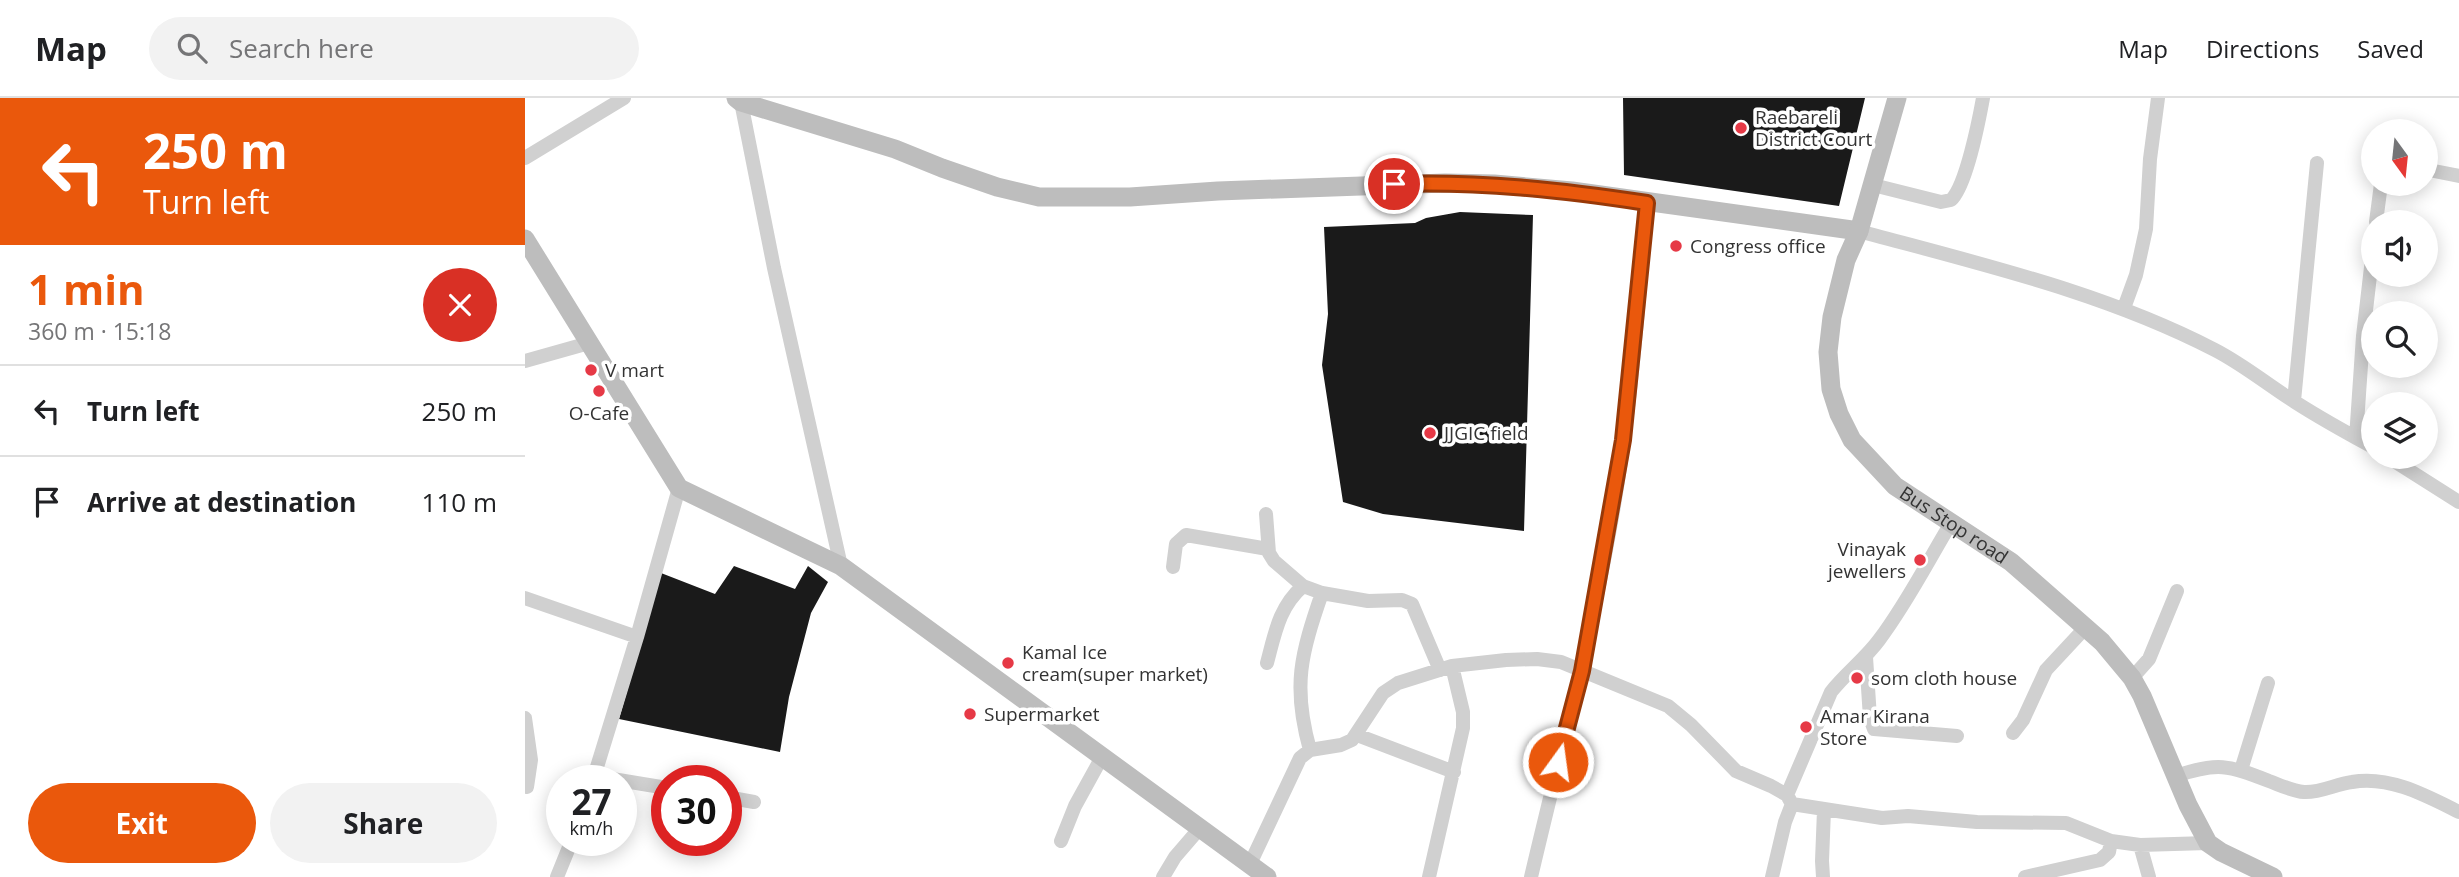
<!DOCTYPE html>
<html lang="en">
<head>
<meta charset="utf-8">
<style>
	:root { --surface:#fff; --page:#f2f2f2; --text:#202124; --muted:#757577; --line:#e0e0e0; --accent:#ea580c }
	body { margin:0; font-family:"Open Sans",sans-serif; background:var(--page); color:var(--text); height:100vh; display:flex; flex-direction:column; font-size:26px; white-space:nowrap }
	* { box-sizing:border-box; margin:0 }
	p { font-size:23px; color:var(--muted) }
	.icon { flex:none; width:38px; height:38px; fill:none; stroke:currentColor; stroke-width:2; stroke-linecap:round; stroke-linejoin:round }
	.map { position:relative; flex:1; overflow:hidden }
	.details { display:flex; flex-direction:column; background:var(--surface); width:525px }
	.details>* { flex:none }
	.top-card { background:#ea580c; color:#fff; overflow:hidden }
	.needle { width:46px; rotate:165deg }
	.tools { position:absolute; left:1836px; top:21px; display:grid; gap:14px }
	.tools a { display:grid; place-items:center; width:77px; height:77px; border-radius:50%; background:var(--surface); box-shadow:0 4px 18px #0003; font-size:35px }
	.speed { position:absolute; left:21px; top:667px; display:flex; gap:14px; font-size:35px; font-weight:700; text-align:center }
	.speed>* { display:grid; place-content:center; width:91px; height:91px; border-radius:50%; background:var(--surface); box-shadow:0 4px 18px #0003; line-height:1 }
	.speed small { font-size:18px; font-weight:400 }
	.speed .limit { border:10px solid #d22; background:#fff; color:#111 }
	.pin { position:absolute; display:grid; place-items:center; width:60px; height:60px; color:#fff; margin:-30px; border:4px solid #fff; border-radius:50%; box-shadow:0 2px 7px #0007 }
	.me { position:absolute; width:77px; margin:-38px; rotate:14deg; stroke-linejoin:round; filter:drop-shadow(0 0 5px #0008) }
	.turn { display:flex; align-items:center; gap:24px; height:147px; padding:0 28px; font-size:32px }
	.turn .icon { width:91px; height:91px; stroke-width:2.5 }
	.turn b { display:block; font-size:49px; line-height:60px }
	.round { display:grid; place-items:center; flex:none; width:74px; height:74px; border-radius:37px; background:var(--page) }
	.summary { display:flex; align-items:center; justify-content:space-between; height:119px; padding:0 28px }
	h1 { font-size:42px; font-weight:700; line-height:52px; color:var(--accent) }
	.primary-button { display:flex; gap:14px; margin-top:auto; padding:14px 28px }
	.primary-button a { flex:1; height:80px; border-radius:42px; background:var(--accent); color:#fff; font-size:28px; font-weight:700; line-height:80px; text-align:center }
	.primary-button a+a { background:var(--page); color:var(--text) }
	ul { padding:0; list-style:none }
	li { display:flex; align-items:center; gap:21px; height:91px; padding:0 28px; border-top:2px solid var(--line) }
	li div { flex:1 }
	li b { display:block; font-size:26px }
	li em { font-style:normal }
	header { display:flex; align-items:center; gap:42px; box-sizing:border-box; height:98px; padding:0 35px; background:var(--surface); border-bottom:2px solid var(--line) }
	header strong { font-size:33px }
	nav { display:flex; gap:38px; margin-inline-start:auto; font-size:24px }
	.search { width:490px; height:63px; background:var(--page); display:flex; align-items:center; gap:18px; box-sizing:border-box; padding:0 24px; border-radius:38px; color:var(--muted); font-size:26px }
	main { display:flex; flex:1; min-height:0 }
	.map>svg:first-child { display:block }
	.building { fill:#1a1a1a }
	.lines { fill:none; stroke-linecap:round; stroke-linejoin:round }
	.street { stroke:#d0d0d0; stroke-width:14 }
	.secondary { stroke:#bdbdbd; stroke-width:19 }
	.route-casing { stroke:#983908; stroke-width:18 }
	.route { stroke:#ea580c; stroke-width:12 }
	.poi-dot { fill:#e63946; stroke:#fff; stroke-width:2.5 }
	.labels { text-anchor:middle; stroke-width:7; stroke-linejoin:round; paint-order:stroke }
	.poi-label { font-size:19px; fill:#333; stroke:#fff; text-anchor:start }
	.street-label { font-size:19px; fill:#333; stroke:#fff }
</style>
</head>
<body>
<header>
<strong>Map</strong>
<div class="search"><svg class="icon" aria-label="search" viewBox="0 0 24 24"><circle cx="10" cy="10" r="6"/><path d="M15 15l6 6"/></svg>Search here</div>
<nav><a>Map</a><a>Directions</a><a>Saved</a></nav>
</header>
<main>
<section class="details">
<div class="top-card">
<div class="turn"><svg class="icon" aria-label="left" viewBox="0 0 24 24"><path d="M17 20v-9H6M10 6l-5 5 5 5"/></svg><div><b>250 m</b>Turn left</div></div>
</div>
<div class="summary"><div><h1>1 min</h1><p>360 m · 15:18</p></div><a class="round" style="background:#d93025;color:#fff"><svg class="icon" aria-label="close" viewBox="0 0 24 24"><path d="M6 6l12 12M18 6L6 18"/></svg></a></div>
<ul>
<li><svg class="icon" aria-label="left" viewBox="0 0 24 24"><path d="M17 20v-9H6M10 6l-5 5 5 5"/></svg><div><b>Turn left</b></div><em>250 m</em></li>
<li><svg class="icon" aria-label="arrive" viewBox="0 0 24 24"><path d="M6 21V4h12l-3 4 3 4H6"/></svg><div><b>Arrive at destination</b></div><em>110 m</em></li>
</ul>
<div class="primary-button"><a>Exit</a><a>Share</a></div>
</section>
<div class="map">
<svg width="1934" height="779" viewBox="0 0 1934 779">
	<rect width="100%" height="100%" fill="#fff"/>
	<path class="building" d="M1098,0h242l-26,108 -215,-31z
		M935,114l73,3 -9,316 -141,-17 -40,-12 -21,-137 6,-51 -4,-87 91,-4 11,-5z
		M209,468l61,23 13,-23 20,16 -17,31 -22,84 -9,55 -161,-33 42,-146 54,21z"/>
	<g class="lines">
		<path class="street" d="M218,0l-2,4 33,166 67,298
			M0,60l99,-60
			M1904,72l30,6
			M1348,87l68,17 10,-2c15,-14 28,-80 32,-102
			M1851,124l5,-38
			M1334,133c121,33 244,61 356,119 29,15 53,35 80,52 25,16 52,31 78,45
			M1599,210l12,-33 10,-46 4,-70 8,-61
			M0,263l64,-18
			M1769,303l23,-238
			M1831,340l7,-102 10,-86
			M1863,359l71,45
			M741,416l3,39 5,8 29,25 19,7 46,8 34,-1 10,4 28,66
			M648,469l3,-23 10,-9 82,14
			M0,500l112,39
			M1341,559l4,61 4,11 83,7
			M742,565c8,-30 12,-56 36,-77
			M1607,580l17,-19 28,-68
			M0,620l6,42 -4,27
			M1488,635l10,-13 23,-50 40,-43
			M832,637l97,37
			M785,652c-18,-64 -9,-96 12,-157
			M1716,672l27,-87
			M69,678l73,12
			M1651,678c41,-14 52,-11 93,5 11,4 23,10 35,11 16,1 32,-8 48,-10 37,-7 75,14 107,30
			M68,682l44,-143 42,-149
			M1262,697l44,-103c15,-19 34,-33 48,-52 28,-37 49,-79 72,-117
			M201,699l28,5
			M536,743l14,-35 27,-49
			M1615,747l9,32
			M725,766l50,-106 10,-8 31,-5 11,-5 31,-47 15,-10 54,-17 54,-6 31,-1 24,3 107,44 23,19 45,46 35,15 16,9 5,9
			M32,779l15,-37
			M638,779l12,-20 25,-29
			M904,779l34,-149v-16l-11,-46
			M1006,779c36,-153 78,-306 96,-462 9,-70 14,-141 20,-212
			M1247,779l13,-55 7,-18 90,14 26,-2 69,6 89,1 45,18 29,4 68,-2
			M1298,779l-1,-16 2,-51
			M1500,779l75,-17 9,-8 2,-11"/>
		<g class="secondary">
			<path d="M211,0l5,4 154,47 47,19 55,19 42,10h91l88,-6 227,-8 49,1 78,7 287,40"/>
			<path id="s1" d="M1372,0l-38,133 -13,29 -14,57 -4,35 3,37 8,25 13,26 43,46 116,76 91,80 30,36 10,18 46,109 20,38 13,9 52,25"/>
			<path d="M0,141l154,249 162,78 426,311"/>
		</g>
	</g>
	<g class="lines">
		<g class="route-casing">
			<path id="route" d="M869,86c86,-3 168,6 253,19l-24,237 -41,231 -24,91"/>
		</g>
		<use href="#route" class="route"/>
	</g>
	<g class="poi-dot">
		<circle cx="1216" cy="30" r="7"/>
		<circle cx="1151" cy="148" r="7"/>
		<circle cx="66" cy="272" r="7"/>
		<circle cx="74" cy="293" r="7"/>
		<circle cx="905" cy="335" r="7"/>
		<circle cx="1395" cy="462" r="7"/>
		<circle cx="483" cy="565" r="7"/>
		<circle cx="1332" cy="580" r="7"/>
		<circle cx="445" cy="616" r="7"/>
		<circle cx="1281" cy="629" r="7"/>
	</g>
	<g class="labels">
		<g class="poi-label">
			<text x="1230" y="26">Raebareli<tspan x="1230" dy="22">District Court</tspan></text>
			<text x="1165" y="155">Congress office</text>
			<text x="80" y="279">V mart</text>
			<text x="74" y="322" text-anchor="middle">O-Cafe</text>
			<text x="919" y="342">JJGIC field</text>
			<text x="1381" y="458" text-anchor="end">Vinayak<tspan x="1381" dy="22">jewellers</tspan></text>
			<text x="497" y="561">Kamal Ice<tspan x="497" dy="22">cream(super market)</tspan></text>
			<text x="1346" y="587">som cloth house</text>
			<text x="459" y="623">Supermarket</text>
			<text x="1295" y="625">Amar Kirana<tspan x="1295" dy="22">Store</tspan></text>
		</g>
		<g class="street-label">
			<text dy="7" stroke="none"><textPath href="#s1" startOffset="490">Bus Stop road</textPath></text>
		</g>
	</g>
</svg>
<div class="tools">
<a><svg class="needle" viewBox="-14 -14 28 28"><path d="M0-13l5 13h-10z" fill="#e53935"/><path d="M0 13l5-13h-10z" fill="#757577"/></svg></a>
<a><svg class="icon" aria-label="sound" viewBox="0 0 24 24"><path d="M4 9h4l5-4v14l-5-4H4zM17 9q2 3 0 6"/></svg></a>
<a><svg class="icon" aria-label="search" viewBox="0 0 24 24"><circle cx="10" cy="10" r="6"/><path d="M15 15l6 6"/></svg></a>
<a><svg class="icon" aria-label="layers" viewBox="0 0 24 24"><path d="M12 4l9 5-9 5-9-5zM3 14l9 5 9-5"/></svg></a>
</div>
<div class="speed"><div>27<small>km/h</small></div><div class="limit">30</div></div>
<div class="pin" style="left:869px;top:86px;background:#d93025"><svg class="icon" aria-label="arrive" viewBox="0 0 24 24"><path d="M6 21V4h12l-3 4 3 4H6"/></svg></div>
<svg class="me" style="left:1033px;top:664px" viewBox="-20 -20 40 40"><circle r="17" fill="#ea580c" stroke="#fff" stroke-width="3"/><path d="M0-11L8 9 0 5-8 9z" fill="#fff"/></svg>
</div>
</main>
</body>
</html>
